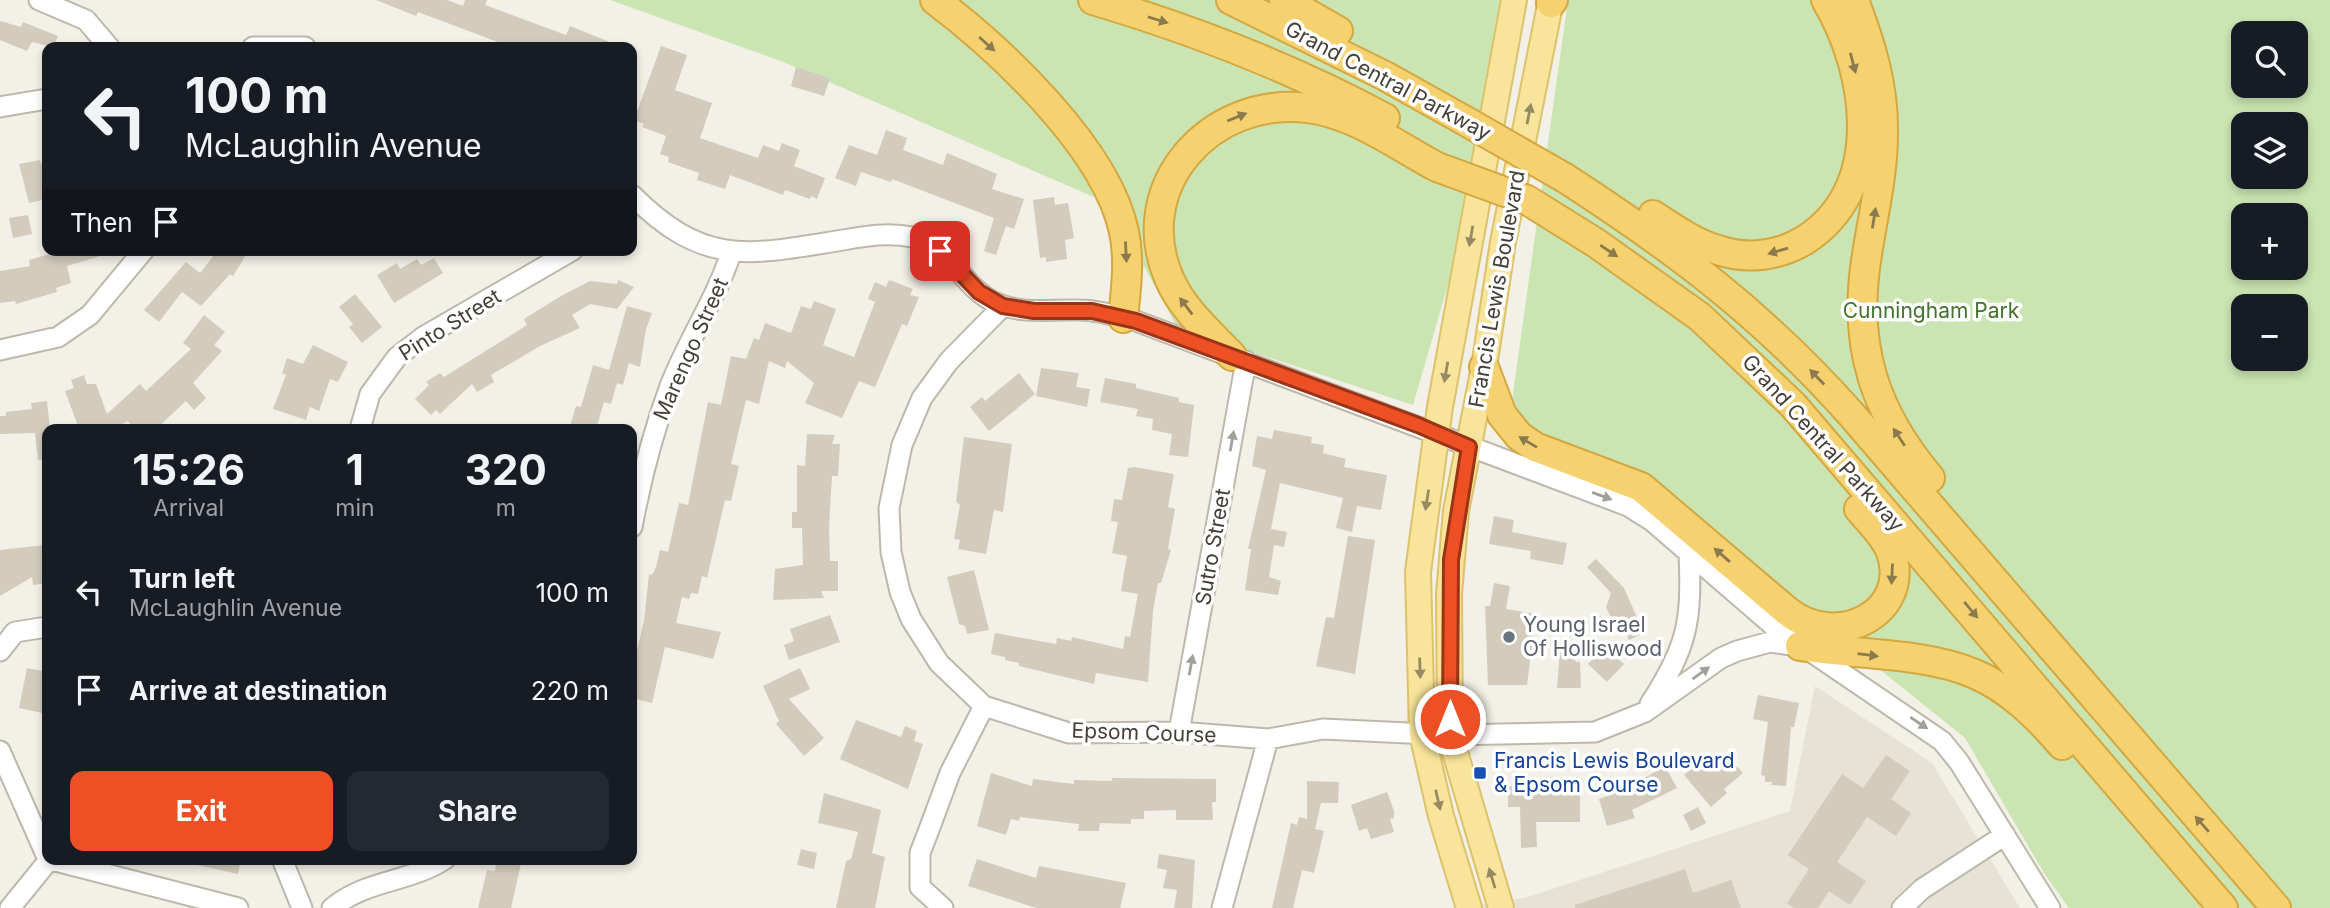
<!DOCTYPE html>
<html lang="en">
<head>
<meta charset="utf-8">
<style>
	:root { --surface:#171b24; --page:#242831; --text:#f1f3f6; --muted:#9ea1a6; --accent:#ed5024 }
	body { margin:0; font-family:Inter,sans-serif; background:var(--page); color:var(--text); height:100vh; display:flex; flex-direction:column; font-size:26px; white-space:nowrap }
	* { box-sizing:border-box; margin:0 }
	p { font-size:23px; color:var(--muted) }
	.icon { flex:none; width:38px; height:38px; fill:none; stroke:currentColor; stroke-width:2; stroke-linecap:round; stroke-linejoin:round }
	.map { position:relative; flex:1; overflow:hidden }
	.details { position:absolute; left:42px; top:424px; width:595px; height:441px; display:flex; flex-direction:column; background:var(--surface); border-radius:14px; box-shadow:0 4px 10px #0003 }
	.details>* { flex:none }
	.banner { position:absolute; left:42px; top:42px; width:595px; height:214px; border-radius:14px; box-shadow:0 4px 10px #0003; background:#171b24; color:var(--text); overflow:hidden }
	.tools { position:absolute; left:2231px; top:21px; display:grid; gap:14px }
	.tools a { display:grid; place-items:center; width:77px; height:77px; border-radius:14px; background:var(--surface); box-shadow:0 4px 10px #0003; font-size:35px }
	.pin { position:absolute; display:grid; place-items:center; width:60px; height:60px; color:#fff; margin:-30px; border-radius:14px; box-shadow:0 4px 10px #0006 }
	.me { position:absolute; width:77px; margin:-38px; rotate:0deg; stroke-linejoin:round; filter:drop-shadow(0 0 5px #0008) }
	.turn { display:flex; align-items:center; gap:24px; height:147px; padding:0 28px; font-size:32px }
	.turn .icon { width:91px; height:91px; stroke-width:2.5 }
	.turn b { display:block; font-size:49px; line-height:60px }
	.then { display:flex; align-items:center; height:66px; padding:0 28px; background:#0003; gap:14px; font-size:26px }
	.eta { display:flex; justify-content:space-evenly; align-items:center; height:119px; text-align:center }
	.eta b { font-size:42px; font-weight:700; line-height:49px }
	.primary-button { display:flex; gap:14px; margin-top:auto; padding:14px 28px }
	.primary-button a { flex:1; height:80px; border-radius:14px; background:var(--accent); color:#fff; font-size:28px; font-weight:700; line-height:80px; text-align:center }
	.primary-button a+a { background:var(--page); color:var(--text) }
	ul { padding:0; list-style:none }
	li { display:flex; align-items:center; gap:21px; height:98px; padding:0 28px }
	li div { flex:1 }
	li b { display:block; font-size:26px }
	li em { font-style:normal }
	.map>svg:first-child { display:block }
	.residential { fill:#e6e2d5 }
	.green { fill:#cae4b2; fill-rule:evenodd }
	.building { fill:#d3ccbd }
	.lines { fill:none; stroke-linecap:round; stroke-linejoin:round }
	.minor-casing { stroke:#bdb8aa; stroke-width:23 }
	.major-casing { stroke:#dcc26b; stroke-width:28 }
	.highway-casing { stroke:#d4a740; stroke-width:32 }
	.minor { stroke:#fff; stroke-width:19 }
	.major { stroke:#f8e49a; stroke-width:24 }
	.highway { stroke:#f5d26f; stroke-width:28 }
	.highway-bridge-casing { stroke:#d4a740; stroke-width:32; stroke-linecap:butt }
	.highway-bridge { stroke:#f5d26f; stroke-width:28 }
	.oneway { fill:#8b7a4d }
	.oneway2 { fill:#968a63 }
	.oneway3 { fill:#a2a09a }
	.route-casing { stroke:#9a3417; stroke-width:18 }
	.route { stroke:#ed5024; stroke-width:12 }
	.worship-dot { fill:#6b7280; stroke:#fff; stroke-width:2.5 }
	.transit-dot { fill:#1a4fb4; stroke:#fff; stroke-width:2.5 }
	.labels { text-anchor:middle; stroke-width:7; stroke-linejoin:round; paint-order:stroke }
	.street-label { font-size:21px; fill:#454036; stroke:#fff }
	.park-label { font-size:21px; fill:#43732d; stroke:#fff }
	.worship-label { font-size:21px; fill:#5b616d; stroke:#fff; text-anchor:start }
	.transit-label { font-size:21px; fill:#164399; stroke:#fff; text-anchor:start }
</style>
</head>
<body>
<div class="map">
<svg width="2330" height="908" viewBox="0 0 2330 908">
	<rect width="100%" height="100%" fill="#f2f0e7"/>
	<path class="residential" d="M1815,686l117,77 88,145h-569l74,-10 265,-87z"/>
	<path class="green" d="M610,0h896l-34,202 -59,203 -236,-78 -67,-123 -329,-143z
		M1568,0h762v908h-261l-25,-35 -79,-135 -317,-255 -139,-61zM2244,33h52v53h-52zM2244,124h52v53h-52zM2244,215h52v53h-52zM2244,306h52v53h-52z"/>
	<path class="building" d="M376,0h71l16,6 2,-6h22l-2,5 81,30 4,-9 52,21h-111l-93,-35 -2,4z
		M0,21l21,6 2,-5 35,14 -5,11 -21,-5 -5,9 -27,-11z
		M661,46l26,9 -12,35 37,13 -12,35 58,20 5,-13 16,6 3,-8 18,7 -6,16 31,12 -8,21 -6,-3 -1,3 -25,-9 -2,5 -53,-20 -5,14 -28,-9 2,-7 -31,-11 1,-5 -9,-3 6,-18 -24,-9 2,-3 -10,-4z
		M796,67l34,11 -6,18 -33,-10z
		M886,130l21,8 -4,12 40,15 4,-12 50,21 -5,15 32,10 -10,30 -8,-3 -10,29 -12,-4 10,-33 -102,-39 -1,3 -30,-10 -5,14 -21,-8 14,-33 28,10z
		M40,160l1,4 6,-1v36l-18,4 -10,-39z
		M1054,197l1,8 13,-2 6,35 -9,2 2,19 -21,3v-5l-6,1 -7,-58z
		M28,215l4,19 -19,4 -4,-20z
		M63,250h43l1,4 -40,12 4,17 -15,5 1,4 -41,12 -1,-3 -15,2v-32l30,-5 -1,-6z
		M218,250h31l-16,26 -3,-2 -29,32 -19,-14 -23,30 -15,-12 42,-48 14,11z
		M434,258l9,15 -49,30 -17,-28 20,-12 3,6 17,-10 4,6z
		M618,280l16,7 -17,22 -27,-5 -18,11 8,13 -40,18 -49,29 3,7 -17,10 -5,-8 -32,30 -4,-4 -5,5 -16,-16 14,-14 -3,-3 14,-9 4,4 83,-52 -3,-6 37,-23 29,-15 27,3z
		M889,280l24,9 -3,6 9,2 -12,29 -5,-2 -27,63 -16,-6 -17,37 -37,-15 9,-20 -27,-22 -2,7 -16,-7 -10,43 -13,-4 -15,64 8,2 -8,35 -6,-1 -18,78 -5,-2 -4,18 -7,-1 -2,6 -7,-2 -6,26 45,9 -8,27 -48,-12 -13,56 -20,-5v-49l5,1 7,-29 5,-47 3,1 4,-8 4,-17 8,2 11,-49 9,2 20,-103 13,3 10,-49 15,3 8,-21 5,2 6,-17 26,10 10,-27 10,3 3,-8 22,8 -13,36 31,12 21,-55 -7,-3 7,-17 11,5z
		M355,294l27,33 -20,16 -13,-16 4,-3 -14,-17z
		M627,306l25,7 -6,16 -6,38 -11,-4 -6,22 -6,-2 -6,21 -7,-2 -8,27h-27l7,-23 5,1 12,-42 16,5z
		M204,315l21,17 -11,13 8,6 -29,32 13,15 -12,12 -8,-9 -30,28h-21l-7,-8 -15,8h-34l-14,-38 9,-3 -3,-8 13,-5 3,9h9l11,30 33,-30 6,7 45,-42 -8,-6z
		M313,345l35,17 -10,20 -8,-3 -11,32 -9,-4 -4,13 -33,-11 13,-34 -4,-2 5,-15 16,6z
		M1041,368l38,5 -3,14 14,2 -3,18 -51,-11z
		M1019,373l16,21 -46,37 -19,-24 12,-10 3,4z
		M1105,378l31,6v4l43,10v4l15,3 -6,52 -19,-2 3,-21 -20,-4 1,-11 -17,-3 2,-7 -38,-7z
		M47,401l3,28h-3v30l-9,1 -3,-27 -35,1v-18h6v-4l26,-3 -1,-6z
		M1274,430l38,7 -1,6 13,2 -1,8 23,6 -2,8 43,8 -6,35 -24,-4 -5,26 -16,-4 7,-30 -63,-15 -9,46 16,3 -3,15 -10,-2 -5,32 12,4 -3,14 -33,-5 6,-41h-3l18,-79 -14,-4 5,-30 15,3z
		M807,434l28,1 -3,9h8l-2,32h-6l-3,52 1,33h8v30h-17l3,7 -51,2 2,-31 28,-4 -1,-37h-10v-16h5v-47l8,1z
		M964,437l48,7 -9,68 -9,-2 -8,44 -28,-5 2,-9 -6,-1 6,-34 -4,-3z
		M1135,467l39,7 -6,33 7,2 -7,40 3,1 -10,33h-3l-5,28 -5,71 -52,-9 -2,11 -75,-18v-3l-14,-3v-3l-14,-3 4,-21 61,11 1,-6 14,3 1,-4 51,12 2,-13 5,1 8,-43 -17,-3 6,-35 -15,-3 6,-31 -7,-1 3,-22 8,1 6,-32z
		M1494,516l20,4 -2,12 55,11 -4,22 -33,-6 1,-8 -42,-7z
		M1348,536l27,4 -20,134 -39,-8 10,-49 8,1z
		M44,545l3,38 -14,2 -1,-8 -32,19v-46z
		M1596,559l28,29 20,45 -15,7 -9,-21 -7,3 -7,-15 5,-14 -24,-26z
		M974,570l15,60 -22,4 -2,-8 -6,-2 -12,-47z
		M1494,583l16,3 -4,23 30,5 -9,71h-39l-3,-79h5z
		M830,615l10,27 -51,18 -5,-15 10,-4 -4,-12z
		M1604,647l20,17 -17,18 -19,-18z
		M1560,649h9l7,13h4l1,26h-24z
		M27,668l20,4v42l-28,-6z
		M800,668l10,21 -21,10 35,39 -20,18 -28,-32 3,-3 -16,-35z
		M1758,695l41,8 -5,24h-3l-5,59 -15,-1 1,-3h-7v-6l-4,-1 7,-53 -15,-3z
		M856,720l45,17 4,-11 12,5 -3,10 9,3 -15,45 -68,-30z
		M1886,755l24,16 -19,28 20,14 -15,23 -29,-19 -30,45 29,19 -16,24 -21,-14 -11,17h-24l-7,-5 22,-34 -21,-14 54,-81 21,14z
		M1717,756l6,7 6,-6 14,16 -19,16 3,4 -16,14 -27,-32 16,-13 5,5z
		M1665,766l12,22 -45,22 3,8 -28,8 -8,-27 14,-5 -2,-7 13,-4 2,6z
		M991,773l41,13 1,-7 41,5v-4l38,1v-3l104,1v23h-4l1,18h-37v-10l-32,1v8h-13v5l-31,-1 -1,8h-21l1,-7 -59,-7 -1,4 -8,-2 -5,16 -29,-9z
		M1307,781l32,1 -1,21h-17l-6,26 9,2 -10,42 -12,-3 -9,38h-21l19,-85 6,2 2,-8 8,2z
		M1508,786h56v7l16,-1v30h-44l1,25 -16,1 -1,-41h-12z
		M1387,792l7,19v7l-4,1 4,13 -23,7 -4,-11 -8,3 -8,-26z
		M824,793l57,17 -9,43 13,4 -10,51h-39l10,-47 5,-2 7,-27 -40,-9z
		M1698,807l8,16 -15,8 -8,-16z
		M801,849l16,4 -3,16 -17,-4z
		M1159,854l36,6 -3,48h-18l3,-18 -14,-2 4,-18 -10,-2z
		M197,859h44l-3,15 -41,-9z
		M497,859h25l-11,49h-33l9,-38 8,1z
		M977,859l59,19 3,-12 87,17 -6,25h-84l-49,-16 -19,-6z
		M1685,869l8,24 38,-13 10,28h-166v-3z"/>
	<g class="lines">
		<g class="minor-casing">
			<path id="minor" d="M39,0l47,20 23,27
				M253,47h52
				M0,107l47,-8
				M632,195c73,73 117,60 211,45 22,-4 46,-8 69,-3 38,8 49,49 82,65 27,13 56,7 85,8 19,0 38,6 57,11l492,185 24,15 124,107 166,113 17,21 91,146
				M1003,306l-54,55 -27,37 -20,47 -13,63 2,44 9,40 11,27 28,44 45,43 85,27 110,-1 89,7 55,-10 127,6 145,-3 50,-20 76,-54 16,-7 33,-9 28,4
				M0,350l58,-13 32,-22 54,-65
				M360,429l10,-35 27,-37 26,-20 150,-87
				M632,527c9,-48 21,-95 38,-141 18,-46 46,-87 61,-133
				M0,651l15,-19 32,-5
				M1650,704c38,-58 42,-83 39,-151
				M1179,732l67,-371
				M0,751l47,106
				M48,859l190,49
				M282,859l20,49
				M10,908l39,-48
				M332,908c35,-29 77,-25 113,-49
				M943,908l-23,-21v-34l10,-26 20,-54 34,-67
				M1222,908l46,-169
				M1902,908l20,-19 83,-54"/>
		</g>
		<g class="major-casing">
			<path id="major" d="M1469,908l-28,-92 -19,-82 -4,-162 22,-165 74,-407
				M1501,908l-51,-173 -1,-141 7,-83 28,-144 19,-125 48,-242"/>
		</g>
		<g class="highway-casing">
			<path id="highway" d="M935,0c66,50 172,149 189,232 6,28 2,58 -1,86
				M1093,0c101,30 199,68 292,118
				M1231,0l154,76 84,47
				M1284,0l54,31
				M1854,0c17,45 30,86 29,134 0,43 -11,85 -17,127 -13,87 9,151 64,217
				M1551,3l2,-3
				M1565,178c111,72 197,136 286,236l425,494
				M1527,200l69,43 104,74 93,88 430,503
				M1653,215c20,13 41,28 65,35 29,10 61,6 87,-10 81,-52 64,-168 21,-240
				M1232,356c-23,-24 -50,-47 -63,-78 -40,-93 43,-182 138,-170 46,5 89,37 130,59
				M1484,367l18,48 17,21 16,11 106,40 146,124c50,40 125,2 104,-59 -6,-16 -21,-30 -32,-43
				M1800,646c54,9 125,6 175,28 35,15 63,43 87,71"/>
		</g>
		<use href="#minor" class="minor"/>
		<use href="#major" class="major"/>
		<use href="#highway" class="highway"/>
		<g class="highway-bridge-casing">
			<path id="highway-bridge" d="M1469,123l96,55
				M1437,167l90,33"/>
		</g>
		<use href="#highway-bridge" class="highway-bridge"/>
	</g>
	<defs><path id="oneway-solid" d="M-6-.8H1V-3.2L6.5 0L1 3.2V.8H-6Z" transform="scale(1.75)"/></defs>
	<g class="oneway">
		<use href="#oneway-solid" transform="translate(1158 20) rotate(17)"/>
		<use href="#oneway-solid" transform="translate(987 44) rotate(42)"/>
		<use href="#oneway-solid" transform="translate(1853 63) rotate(75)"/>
		<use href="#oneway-solid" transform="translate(1237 117) rotate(-22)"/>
		<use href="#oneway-solid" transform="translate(1874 218) rotate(-81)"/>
		<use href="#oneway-solid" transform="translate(1609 251) rotate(34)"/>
		<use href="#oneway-solid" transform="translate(1778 251) rotate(164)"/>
		<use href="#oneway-solid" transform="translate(1126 252) rotate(87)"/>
		<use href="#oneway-solid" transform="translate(1186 306) rotate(-127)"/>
		<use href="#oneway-solid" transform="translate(1817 377) rotate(-134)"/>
		<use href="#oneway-solid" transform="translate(1899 437) rotate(-123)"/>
		<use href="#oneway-solid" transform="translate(1528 442) rotate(-149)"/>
		<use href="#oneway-solid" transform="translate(1722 555) rotate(-139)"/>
		<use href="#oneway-solid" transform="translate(1892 574) rotate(93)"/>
		<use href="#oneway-solid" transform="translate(1971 610) rotate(50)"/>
		<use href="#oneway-solid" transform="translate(1868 655) rotate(7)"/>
		<use href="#oneway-solid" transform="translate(2202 824) rotate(-131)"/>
	</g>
	<g class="oneway2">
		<use href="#oneway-solid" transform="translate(1529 114) rotate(-79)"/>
		<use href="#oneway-solid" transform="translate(1471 236) rotate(100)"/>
		<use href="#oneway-solid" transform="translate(1446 372) rotate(100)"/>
		<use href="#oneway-solid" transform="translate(1427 500) rotate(99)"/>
		<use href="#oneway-solid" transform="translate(1420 668) rotate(88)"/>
		<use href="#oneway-solid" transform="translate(1438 800) rotate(77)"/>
		<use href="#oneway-solid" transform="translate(1492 878) rotate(-107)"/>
	</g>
	<g class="oneway3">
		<use href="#oneway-solid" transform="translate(1232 441) rotate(-80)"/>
		<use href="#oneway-solid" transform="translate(1602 496) rotate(20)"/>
		<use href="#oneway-solid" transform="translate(1191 665) rotate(-80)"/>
		<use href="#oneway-solid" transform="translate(1701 673) rotate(-36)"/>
		<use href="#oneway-solid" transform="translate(1919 723) rotate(34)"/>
	</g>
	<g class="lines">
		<g class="route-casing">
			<path id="route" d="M940,251l39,41 24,14 31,5h58l44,10 282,104 51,22 -18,113 -1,159"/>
		</g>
		<use href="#route" class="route"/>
	</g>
	<circle class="worship-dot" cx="1509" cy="637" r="7"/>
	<rect class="transit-dot" x="1473" y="766" width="14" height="14" rx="3.5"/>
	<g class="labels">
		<g class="street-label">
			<text transform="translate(1388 81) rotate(28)" y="7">Grand Central Parkway</text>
			<text transform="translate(1497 289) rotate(-80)" y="7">Francis Lewis Boulevard</text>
			<text transform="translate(450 325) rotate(-32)" y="7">Pinto Street</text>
			<text transform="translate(691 349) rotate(-66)" y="7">Marengo Street</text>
			<text transform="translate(1823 443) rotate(48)" y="7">Grand Central Parkway</text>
			<text transform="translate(1213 547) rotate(-80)" y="7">Sutro Street</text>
			<text transform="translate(1144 733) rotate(2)" y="7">Epsom Course</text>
		</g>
		<g class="park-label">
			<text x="1931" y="318">Cunningham Park</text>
		</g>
		<g class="worship-label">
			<text x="1523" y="632">Young Israel<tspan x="1523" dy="24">Of Holliswood</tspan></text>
		</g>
		<g class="transit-label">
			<text x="1494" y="768">Francis Lewis Boulevard<tspan x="1494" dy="24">&amp; Epsom Course</tspan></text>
		</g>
	</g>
</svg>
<div class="tools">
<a><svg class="icon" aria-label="search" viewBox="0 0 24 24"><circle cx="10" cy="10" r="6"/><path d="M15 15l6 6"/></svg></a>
<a><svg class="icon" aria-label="layers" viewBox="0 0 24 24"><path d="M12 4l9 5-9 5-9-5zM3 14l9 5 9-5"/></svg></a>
<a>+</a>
<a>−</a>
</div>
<div class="pin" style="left:940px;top:251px;background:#d93025"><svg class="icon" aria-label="arrive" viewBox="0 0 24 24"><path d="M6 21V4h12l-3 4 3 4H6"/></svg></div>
<svg class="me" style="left:1450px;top:719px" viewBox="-20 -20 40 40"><circle r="17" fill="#ed5024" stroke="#fff" stroke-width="3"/><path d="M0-11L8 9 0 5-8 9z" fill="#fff"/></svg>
<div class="banner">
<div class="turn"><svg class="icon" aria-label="left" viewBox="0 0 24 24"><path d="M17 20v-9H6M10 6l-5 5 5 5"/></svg><div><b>100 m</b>McLaughlin Avenue</div></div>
<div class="then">Then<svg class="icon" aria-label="arrive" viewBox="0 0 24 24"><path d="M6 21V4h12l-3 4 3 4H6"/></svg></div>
</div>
<section class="details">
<div class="eta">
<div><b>15:26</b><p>Arrival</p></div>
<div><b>1</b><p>min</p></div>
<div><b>320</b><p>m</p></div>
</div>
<ul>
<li><svg class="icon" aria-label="left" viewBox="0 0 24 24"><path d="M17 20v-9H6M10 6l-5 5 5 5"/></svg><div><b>Turn left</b><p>McLaughlin Avenue</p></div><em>100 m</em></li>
<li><svg class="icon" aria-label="arrive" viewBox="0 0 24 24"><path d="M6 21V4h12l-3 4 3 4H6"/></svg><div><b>Arrive at destination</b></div><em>220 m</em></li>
</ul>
<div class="primary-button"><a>Exit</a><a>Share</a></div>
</section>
</div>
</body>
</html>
